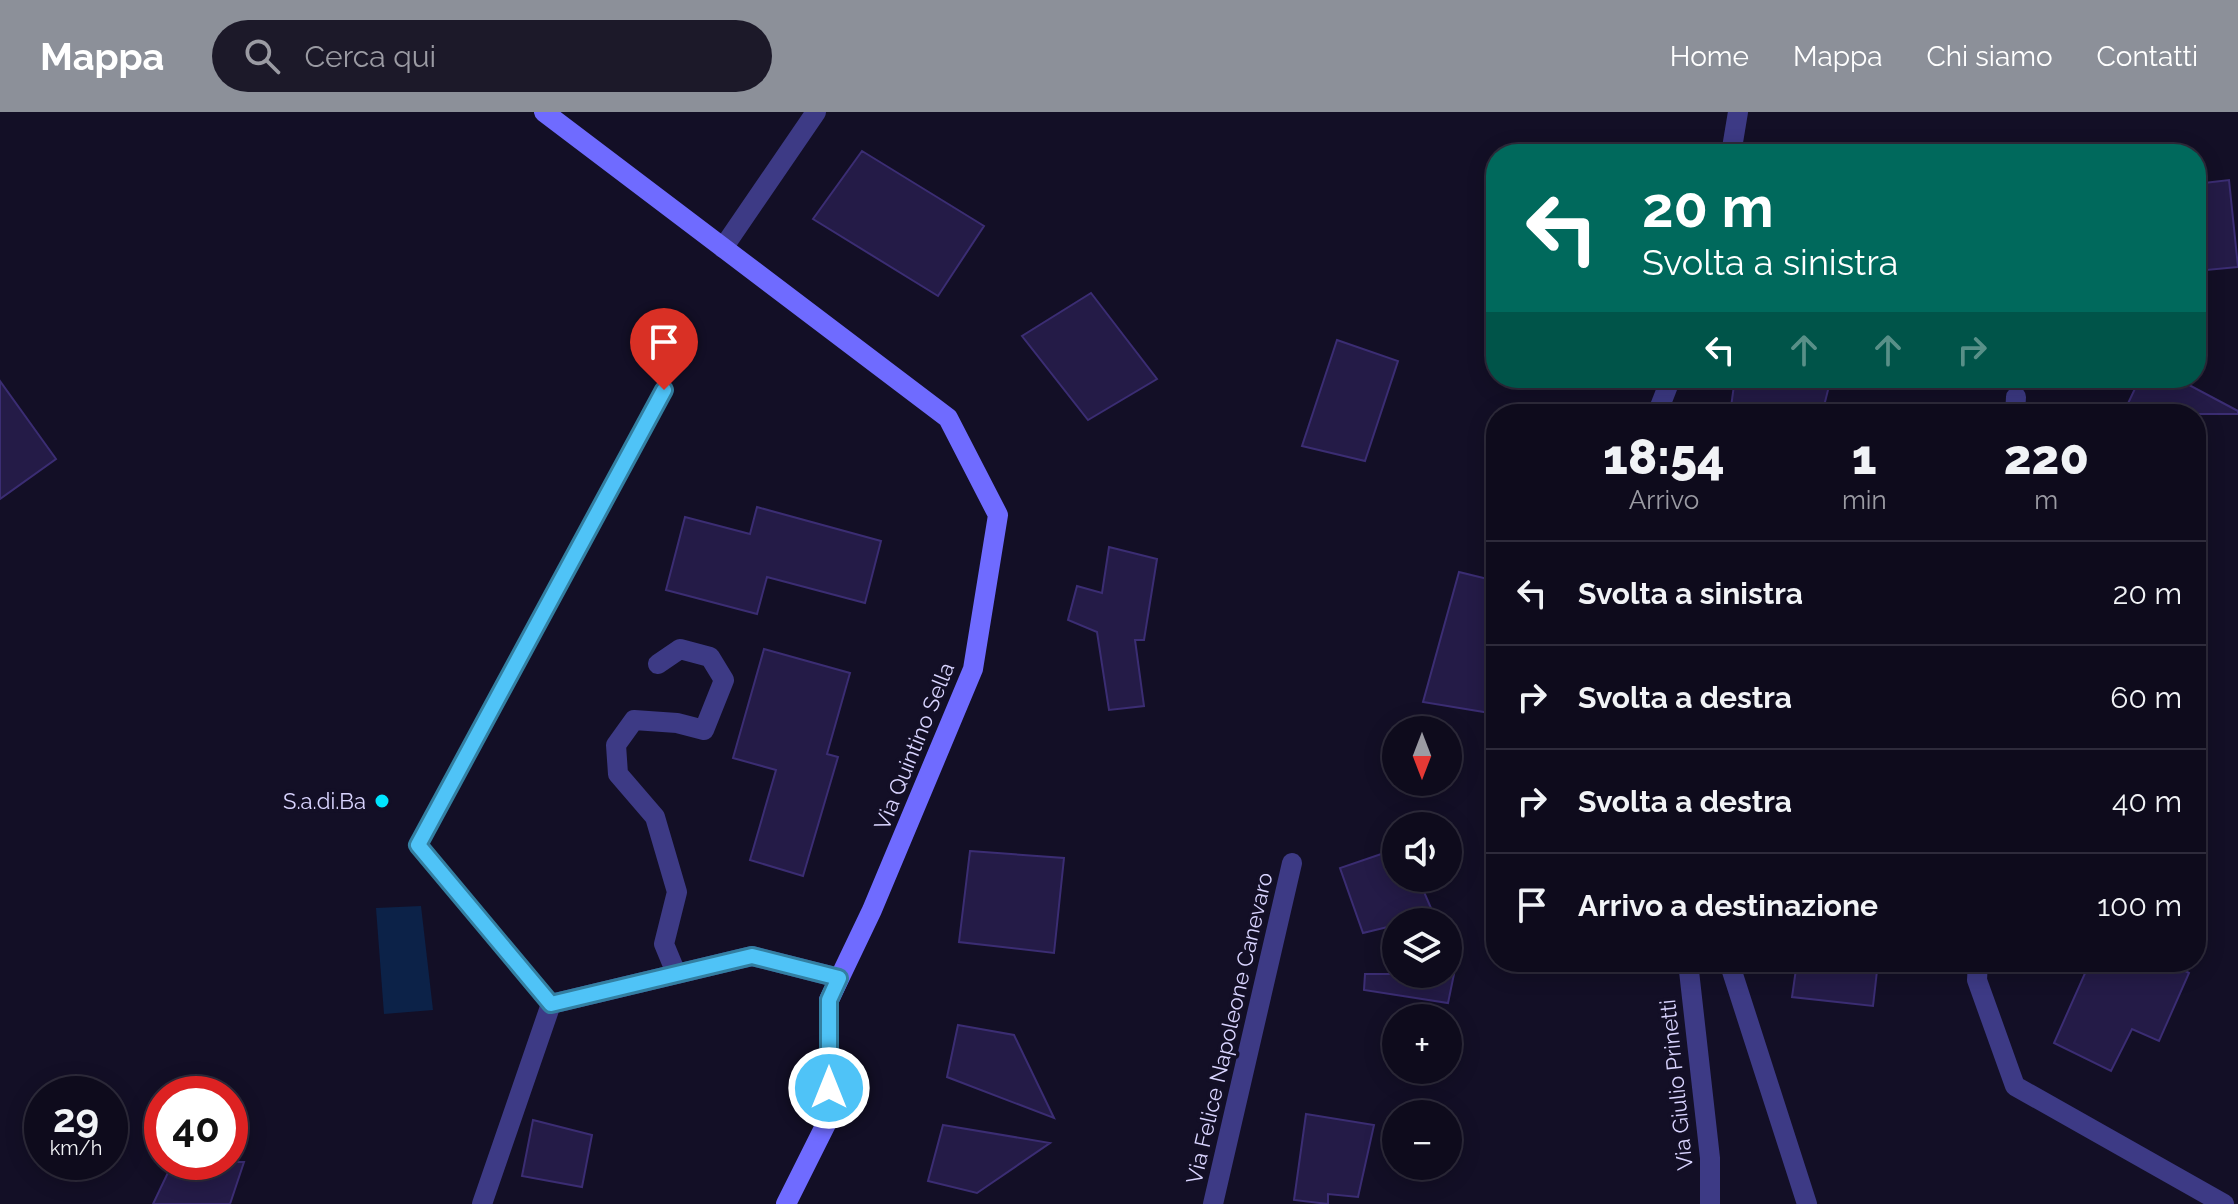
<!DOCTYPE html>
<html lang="it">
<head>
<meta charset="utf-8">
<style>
	:root { --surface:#0e0b1c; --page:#1c1929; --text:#f1f3f6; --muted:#9b9ba3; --line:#2e2b3b; --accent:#8c9099 }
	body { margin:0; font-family:Raleway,sans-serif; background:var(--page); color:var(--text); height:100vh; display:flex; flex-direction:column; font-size:30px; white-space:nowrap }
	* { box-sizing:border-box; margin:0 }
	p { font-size:26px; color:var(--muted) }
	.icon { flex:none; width:44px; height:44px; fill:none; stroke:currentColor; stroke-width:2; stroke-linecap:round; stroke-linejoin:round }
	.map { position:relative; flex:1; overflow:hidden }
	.sheet { position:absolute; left:1486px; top:292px; width:720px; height:568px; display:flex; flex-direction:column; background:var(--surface); border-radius:32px; box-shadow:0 4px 20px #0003,0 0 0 2px var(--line) }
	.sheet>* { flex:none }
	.guide { position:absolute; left:1486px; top:32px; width:720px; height:244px; border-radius:32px; box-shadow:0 4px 20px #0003,0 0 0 2px var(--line); background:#00695c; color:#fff; overflow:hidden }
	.needle { width:52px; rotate:180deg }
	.tools { position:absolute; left:1382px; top:604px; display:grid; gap:16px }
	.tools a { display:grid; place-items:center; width:80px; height:80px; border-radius:50%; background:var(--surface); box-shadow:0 4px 20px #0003,0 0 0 2px var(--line); font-size:40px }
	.speed { position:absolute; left:24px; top:964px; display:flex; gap:16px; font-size:40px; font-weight:700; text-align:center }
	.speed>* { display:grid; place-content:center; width:104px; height:104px; border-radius:50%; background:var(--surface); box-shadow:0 4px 20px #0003,0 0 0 2px var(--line); line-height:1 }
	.speed small { font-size:20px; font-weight:400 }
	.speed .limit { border:12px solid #d22; background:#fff; color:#111 }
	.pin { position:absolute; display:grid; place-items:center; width:68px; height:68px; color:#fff; margin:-82px -34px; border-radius:50% 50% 50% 0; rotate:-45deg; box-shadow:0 0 8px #0007 }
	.pin .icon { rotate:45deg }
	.me { position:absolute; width:88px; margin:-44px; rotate:0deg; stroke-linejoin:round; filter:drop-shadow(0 0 6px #0008) }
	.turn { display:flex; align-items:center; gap:28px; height:168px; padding:0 24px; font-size:36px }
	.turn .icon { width:104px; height:104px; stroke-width:2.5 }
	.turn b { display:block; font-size:56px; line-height:68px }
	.lanes { display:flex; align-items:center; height:76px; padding:0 24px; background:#0003; justify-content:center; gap:40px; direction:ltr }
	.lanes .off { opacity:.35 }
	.eta { display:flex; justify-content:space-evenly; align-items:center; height:136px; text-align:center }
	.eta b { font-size:48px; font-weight:800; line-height:56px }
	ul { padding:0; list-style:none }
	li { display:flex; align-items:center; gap:24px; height:104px; padding:0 24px; border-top:2px solid var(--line) }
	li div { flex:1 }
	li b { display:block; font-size:30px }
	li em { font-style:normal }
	header { display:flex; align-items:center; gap:48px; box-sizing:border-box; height:112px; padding:0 40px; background:var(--accent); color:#fff }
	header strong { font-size:38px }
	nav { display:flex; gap:44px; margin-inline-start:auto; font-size:28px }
	.search { width:560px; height:72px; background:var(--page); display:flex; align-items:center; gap:20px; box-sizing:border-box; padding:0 28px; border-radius:44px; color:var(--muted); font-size:30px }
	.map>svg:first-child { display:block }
	.water { fill:#0c2248 }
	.building { fill:#241b47; stroke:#3b2d73; stroke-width:2 }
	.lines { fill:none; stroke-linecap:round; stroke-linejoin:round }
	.lane { stroke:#3d3a85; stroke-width:18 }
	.street { stroke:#3d3a85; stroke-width:20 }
	.secondary { stroke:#6f6bff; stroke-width:20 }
	.route-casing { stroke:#337fa1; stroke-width:20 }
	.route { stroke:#4fc3f7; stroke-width:14 }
	.poi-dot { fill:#00e5ff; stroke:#130f26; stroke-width:3 }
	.labels { text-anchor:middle; stroke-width:7; stroke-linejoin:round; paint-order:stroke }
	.street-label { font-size:22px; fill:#d9d4ff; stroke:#130f26 }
	.poi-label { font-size:22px; fill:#d9d4ff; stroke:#130f26; text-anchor:end }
</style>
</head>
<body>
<header>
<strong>Mappa</strong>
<div class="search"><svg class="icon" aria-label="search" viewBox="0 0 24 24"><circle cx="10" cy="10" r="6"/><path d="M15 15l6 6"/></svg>Cerca qui</div>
<nav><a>Home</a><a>Mappa</a><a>Chi siamo</a><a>Contatti</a></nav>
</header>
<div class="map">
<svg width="2238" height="1092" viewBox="0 0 2238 1092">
	<rect width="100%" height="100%" fill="#130f26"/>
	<path class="water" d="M421,794l12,104 -49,4 -8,-106z"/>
	<path class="building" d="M862,39l122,75 -46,70 -125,-77z
		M2229,68l9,87 -42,4v-87z
		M1091,181l66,86 -69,41 -66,-84z
		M1337,228l61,21 -33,100 -63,-15z
		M1735,266h96l-9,36h-92z
		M2140,266h36l62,33v3h-115z
		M0,269l56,78 -56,40z
		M757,395l124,34 -16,62 -98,-26 -10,37 -91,-24 19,-73 65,17z
		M1109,435l48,12 -13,81h-9l9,66 -35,4 -12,-78 -29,-12 9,-34 25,7z
		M1459,460l37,9v133l-73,-12z
		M764,537l86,24 -23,81 11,3 -35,119 -53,-16 26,-90 -43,-12z
		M1396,737v29h22l19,44h-41v3l-33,8 -23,-65z
		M970,739l94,7 -10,95 -95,-11z
		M1797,850h81l-5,44 -81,-9z
		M2090,850h79l20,11 -30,68 -27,-12 -21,42 -57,-28z
		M1365,862h89l-6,29 -84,-13z
		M958,913l56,10 40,83 -107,-41z
		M1306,1002l68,11 -16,72 -30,-3v10l-34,-4z
		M533,1008l59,15 -10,52 -60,-11z
		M943,1013l107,18 -73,50 -49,-12z
		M173,1050h71l-14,42h-77z"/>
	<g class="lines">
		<path class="lane" d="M551,892l-133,-159 246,-455"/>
		<path class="street" d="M1731,42l7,-42
			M723,136l93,-136
			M1657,302l14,-36
			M2015,302l1,-17
			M658,552l22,-15 30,8 14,23 -20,50 -27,-7 -43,-3 -18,25 2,29 37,43 22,75 -13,52 12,29
			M1688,850l22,196v46
			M1729,850l78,242
			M1978,850l-1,18 38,106 209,118
			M482,1092l69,-200 201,-48 87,22
			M1213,1092l79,-341"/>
		<path class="secondary" d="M544,0l404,306 50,97 -25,154 -101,241 -43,90v118l-43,86"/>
	</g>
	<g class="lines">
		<g class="route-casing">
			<path id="route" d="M664,278l-246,455 133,159 201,-48 87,22 -10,22v88"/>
		</g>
		<use href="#route" class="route"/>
	</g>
	<circle class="poi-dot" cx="382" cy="689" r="8"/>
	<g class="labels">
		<g class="street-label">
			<text transform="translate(914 634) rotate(-68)" y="8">Via Quintino Sella</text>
			<text transform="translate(1229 916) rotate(-77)" y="8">Via Felice Napoleone Canevaro</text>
			<text transform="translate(1676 973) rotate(-96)" y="8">Via Giulio Prinetti</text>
		</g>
		<g class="poi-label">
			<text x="366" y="697">S.a.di.Ba</text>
		</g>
	</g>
</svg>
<div class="tools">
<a><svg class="needle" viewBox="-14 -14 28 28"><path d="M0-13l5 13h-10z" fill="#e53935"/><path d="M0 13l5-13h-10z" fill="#9b9ba3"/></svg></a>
<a><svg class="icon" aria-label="sound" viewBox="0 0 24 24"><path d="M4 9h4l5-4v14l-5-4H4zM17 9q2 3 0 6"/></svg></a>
<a><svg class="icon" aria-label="layers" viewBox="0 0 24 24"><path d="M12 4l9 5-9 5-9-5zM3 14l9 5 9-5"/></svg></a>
<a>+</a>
<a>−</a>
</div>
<div class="speed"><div>29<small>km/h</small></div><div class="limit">40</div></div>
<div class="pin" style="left:664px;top:278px;background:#d93025"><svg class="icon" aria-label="arrive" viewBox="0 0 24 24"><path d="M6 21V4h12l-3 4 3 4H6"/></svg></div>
<svg class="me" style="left:829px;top:976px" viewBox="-20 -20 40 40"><circle r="17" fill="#4fc3f7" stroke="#fff" stroke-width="3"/><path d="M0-11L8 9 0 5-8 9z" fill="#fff"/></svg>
<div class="guide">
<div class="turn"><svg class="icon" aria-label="left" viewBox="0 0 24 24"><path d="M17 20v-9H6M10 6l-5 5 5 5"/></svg><div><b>20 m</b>Svolta a sinistra</div></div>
<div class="lanes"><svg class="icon" aria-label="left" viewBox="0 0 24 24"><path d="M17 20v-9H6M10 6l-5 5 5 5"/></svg><svg class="icon off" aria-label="ahead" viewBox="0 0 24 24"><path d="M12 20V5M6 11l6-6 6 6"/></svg><svg class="icon off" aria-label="ahead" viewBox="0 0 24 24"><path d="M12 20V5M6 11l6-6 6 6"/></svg><svg class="icon off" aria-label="right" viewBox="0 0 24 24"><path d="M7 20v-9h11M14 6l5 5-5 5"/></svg></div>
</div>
<section class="sheet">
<div class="eta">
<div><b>18:54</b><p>Arrivo</p></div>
<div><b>1</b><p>min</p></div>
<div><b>220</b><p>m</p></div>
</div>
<ul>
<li><svg class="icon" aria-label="left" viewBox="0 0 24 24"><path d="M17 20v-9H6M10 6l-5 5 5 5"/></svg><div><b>Svolta a sinistra</b></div><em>20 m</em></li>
<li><svg class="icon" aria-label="right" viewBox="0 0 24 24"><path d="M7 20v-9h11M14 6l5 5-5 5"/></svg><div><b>Svolta a destra</b></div><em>60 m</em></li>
<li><svg class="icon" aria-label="right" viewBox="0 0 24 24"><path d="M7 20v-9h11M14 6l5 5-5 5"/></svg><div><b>Svolta a destra</b></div><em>40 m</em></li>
<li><svg class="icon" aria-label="arrive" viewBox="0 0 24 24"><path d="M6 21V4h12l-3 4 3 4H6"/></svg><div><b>Arrivo a destinazione</b></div><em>100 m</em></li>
</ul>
</section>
</div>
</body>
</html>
